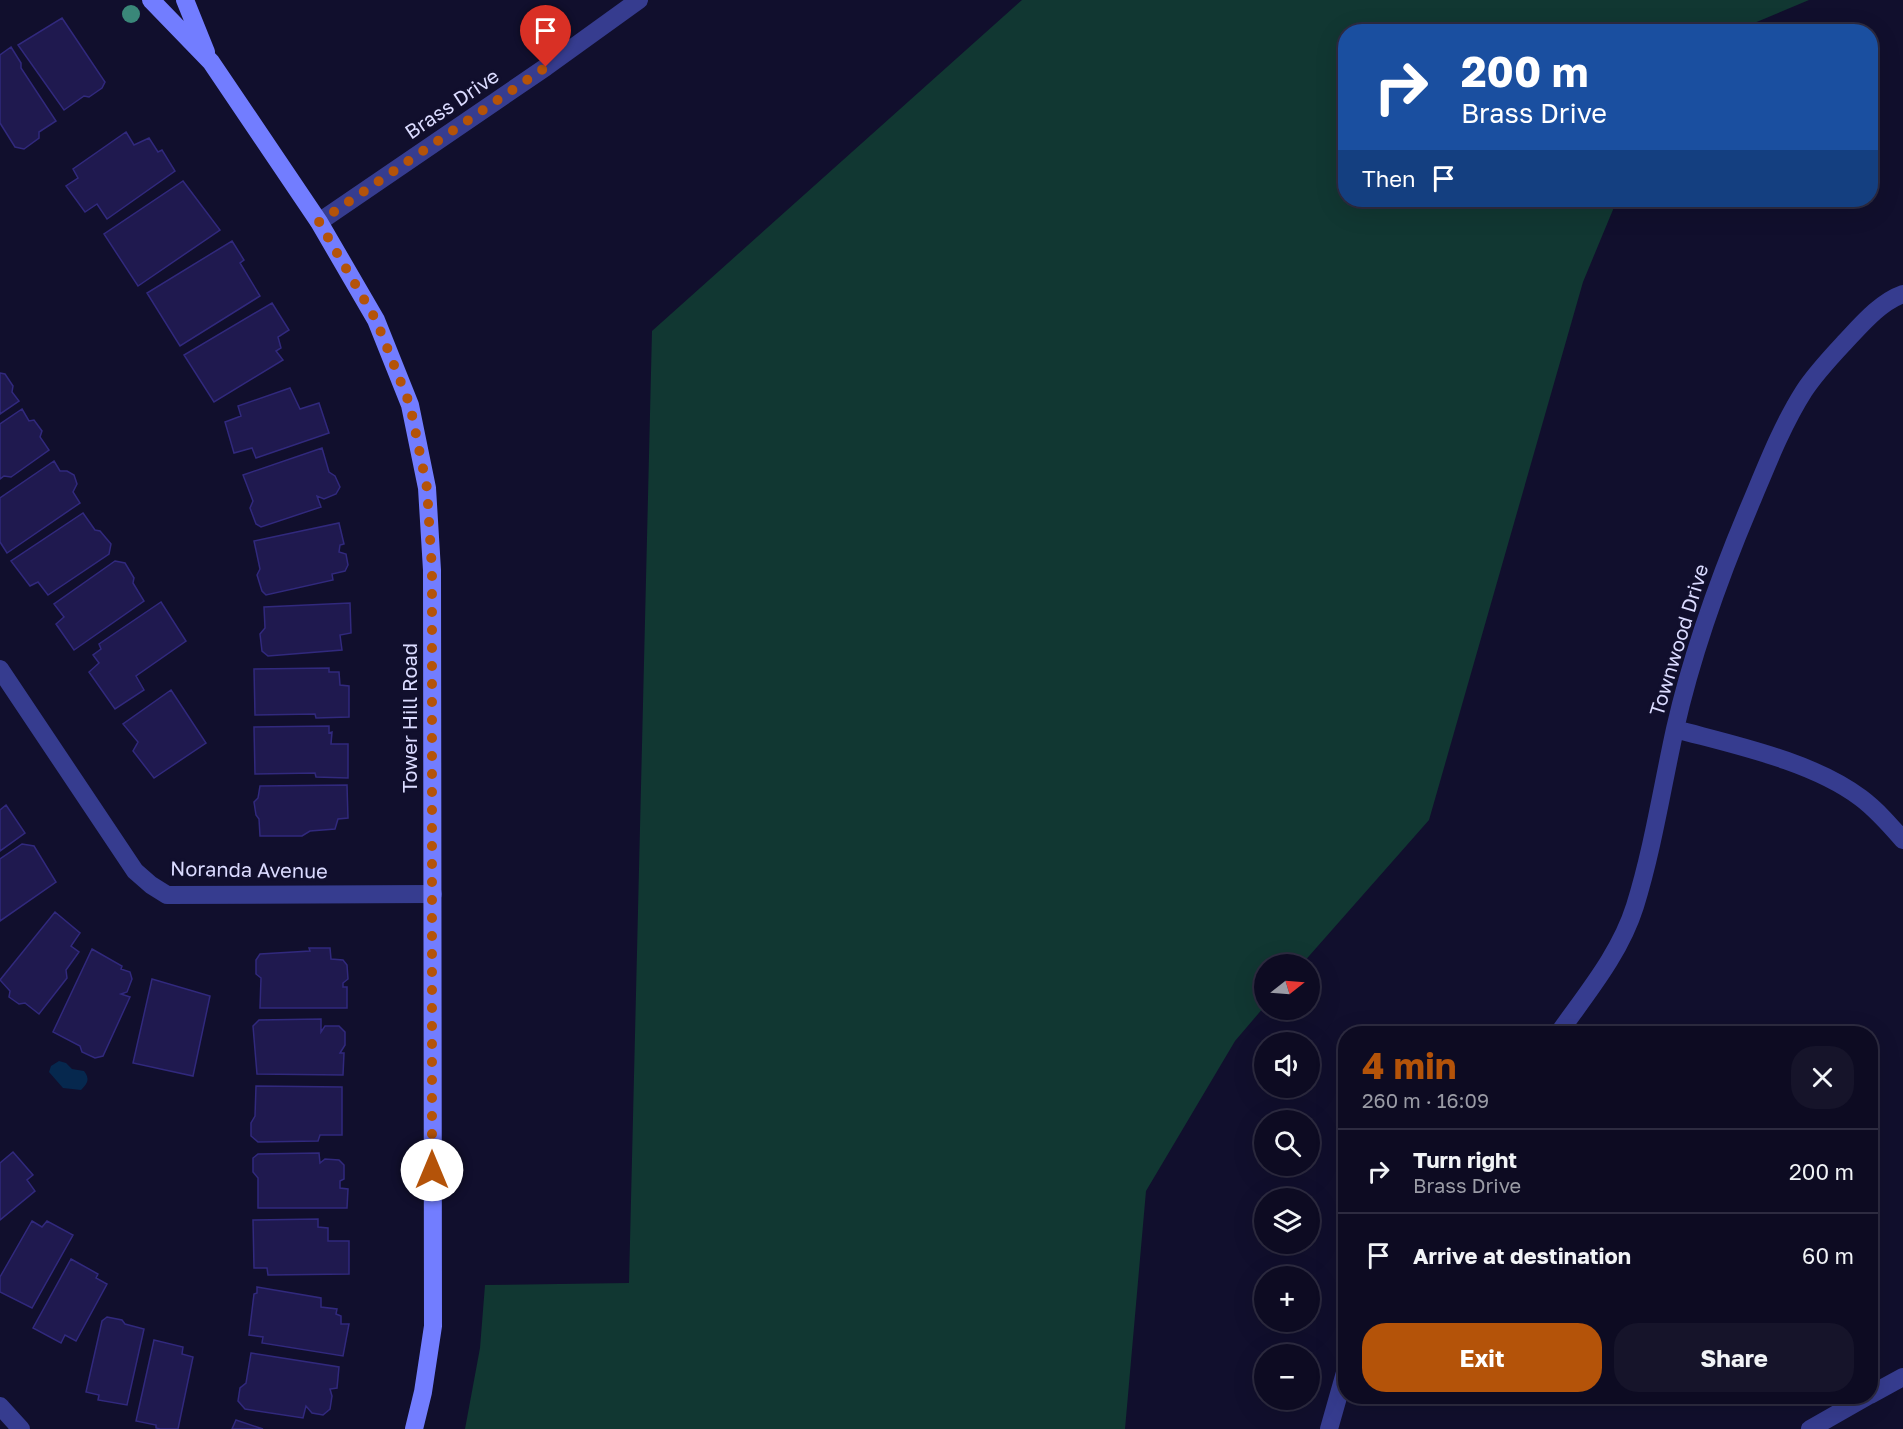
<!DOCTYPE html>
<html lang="en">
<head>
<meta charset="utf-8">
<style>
	:root { --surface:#0d0b22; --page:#16142a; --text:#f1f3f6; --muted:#9a9ba5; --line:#2d2b40; --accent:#b45309 }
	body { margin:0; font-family:"Golos Text",sans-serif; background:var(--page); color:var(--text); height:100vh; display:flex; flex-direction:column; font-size:22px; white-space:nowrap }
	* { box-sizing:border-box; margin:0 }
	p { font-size:20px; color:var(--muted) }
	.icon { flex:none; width:33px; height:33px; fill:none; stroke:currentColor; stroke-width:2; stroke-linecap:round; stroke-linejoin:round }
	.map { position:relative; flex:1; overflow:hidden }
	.side { position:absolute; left:1338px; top:1026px; width:540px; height:378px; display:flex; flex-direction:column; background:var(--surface); border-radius:24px; box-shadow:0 6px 24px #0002,0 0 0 2px var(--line) }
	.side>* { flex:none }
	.guide { position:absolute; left:1338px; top:24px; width:540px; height:183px; border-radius:24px; box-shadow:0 6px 24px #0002,0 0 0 2px var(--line); background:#1a4fa0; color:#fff; overflow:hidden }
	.needle { width:39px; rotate:73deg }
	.tools { position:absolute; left:1254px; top:954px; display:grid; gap:12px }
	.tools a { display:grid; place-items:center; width:66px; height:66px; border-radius:50%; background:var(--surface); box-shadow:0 6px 24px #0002,0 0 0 2px var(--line); font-size:30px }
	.pin { position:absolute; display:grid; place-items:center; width:51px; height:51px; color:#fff; margin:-62px -26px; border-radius:50% 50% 50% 0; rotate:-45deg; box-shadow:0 0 6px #0007 }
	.pin .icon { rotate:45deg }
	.me { position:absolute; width:66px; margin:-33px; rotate:0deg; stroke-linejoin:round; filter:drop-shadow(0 0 4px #0008) }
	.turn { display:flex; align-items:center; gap:21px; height:126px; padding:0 24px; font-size:27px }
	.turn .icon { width:78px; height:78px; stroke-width:2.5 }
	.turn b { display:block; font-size:42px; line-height:51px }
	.then { display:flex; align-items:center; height:57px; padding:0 24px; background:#0003; gap:12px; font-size:22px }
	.round { display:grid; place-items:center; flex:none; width:63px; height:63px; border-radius:24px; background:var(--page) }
	.summary { display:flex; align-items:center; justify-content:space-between; height:102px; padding:0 24px }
	h1 { font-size:36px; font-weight:700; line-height:45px; color:var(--accent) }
	.cta { display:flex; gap:12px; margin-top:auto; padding:12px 24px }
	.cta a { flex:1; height:69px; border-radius:24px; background:var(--accent); color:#fff; font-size:24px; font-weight:700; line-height:69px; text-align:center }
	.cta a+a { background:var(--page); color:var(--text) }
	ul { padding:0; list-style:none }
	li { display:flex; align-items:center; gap:18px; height:84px; padding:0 24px; border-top:2px solid var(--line) }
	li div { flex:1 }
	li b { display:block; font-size:22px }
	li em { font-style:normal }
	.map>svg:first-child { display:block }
	.green { fill:#113732 }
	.water { fill:#06284e }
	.building { fill:#1f194f; stroke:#31297d; stroke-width:1.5 }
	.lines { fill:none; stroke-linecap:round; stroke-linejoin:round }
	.street { stroke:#363c8f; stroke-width:18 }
	.secondary { stroke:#727dff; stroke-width:18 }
	.tree { fill:#3a8779 }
	.route { stroke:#b45309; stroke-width:10; stroke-dasharray:0 18 }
	.labels { text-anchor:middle; stroke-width:6; stroke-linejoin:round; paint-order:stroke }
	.street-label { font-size:20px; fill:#dbdbff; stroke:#110f2d }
</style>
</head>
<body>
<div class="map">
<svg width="1903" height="1429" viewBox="0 0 1903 1429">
	<rect width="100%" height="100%" fill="#110f2d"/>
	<path class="green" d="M1022,0h787l-74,31 -389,1v168h271l-34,82 -154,538 -127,144h-38v43l-29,34 -89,150 -21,238h-660l15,-81 5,-63 144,-2 23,-952z"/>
	<path class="water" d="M59,1061l7,2 6,6 12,2c6,8 4,12 -3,19l-18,-2 -14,-16 2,-6z"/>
	<path class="building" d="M62,18l43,64 -3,6 -13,9 -5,-1 -20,14 -46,-65z
		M11,47l10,16v5l35,53 -17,11v6l-15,11 -9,-2 -15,-24v-68z
		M126,132l8,13 15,-7 9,14 4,-2 13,21 -68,48 -10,-15 -12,8 -19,-26 12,-8 -5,-9z
		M183,181l37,49 -82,56 -34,-52z
		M232,241l12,19 -4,3 20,33 -80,50 -33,-53z
		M272,303l17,27 -11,7 3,11 -5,3 7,9 -69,42 -30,-47z
		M0,373l5,1 8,12 -1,6 7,9 -19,13z
		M290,388l10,21 19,-6 10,30 -73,25 -4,-10 -18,5 -9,-31 16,-6 -3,-10z
		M22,409l7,12 5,-1 8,11 -2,6 9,13 -38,27 -7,-1 -4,3v-55z
		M322,448l7,24 6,4 5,11 -4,7 -12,5 -7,-3 4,11 -60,20 -5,-3 -6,-16 3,-7 -10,-26z
		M54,461l6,10h7l7,4 3,9 -4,8 7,11 -73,50 -7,-11v-44z
		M83,513l12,17 5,1 11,13 -2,10 -61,41 -10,-13 -8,4 -19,-25z
		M339,523l5,21 -4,1 -1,7 7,2 2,11 -3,6 -13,3 1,6 -67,15 -4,-4 -5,-16 3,-6 -6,-28z
		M115,561l10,2 9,15 -1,5 11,18 -70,49 -18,-26 8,-7 -10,-13z
		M161,602l25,39 -50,35 8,14 -29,19 -26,-37 10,-9 -6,-8 8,-6 -2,-5z
		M350,603l1,30 -11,2 2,15 -74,6 -6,-5 -2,-17 5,-6 -1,-21z
		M329,668v4h10l1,13 9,1v31l-33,1 -1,-4 -60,1 -1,-46z
		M171,690l35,53 -52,35 -21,-27 5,-9 -15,-18z
		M329,726v7l3,-1 -1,12h17v34l-32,-1 -1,-4 -60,1 -1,-47z
		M347,785l1,33 -10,1 -3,10 -25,2 -8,5h-42l-1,-17 -3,-4 -2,-13 4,-4 2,-12z
		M6,805l19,28 -25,18v-41z
		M22,844l12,2 22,36 -56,39v-62z
		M55,912l25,21 -9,13 8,6 -13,18 1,8 -28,36 -14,-11 -6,1 -10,-7 1,-6 -10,-11z
		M309,948h21l1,11 12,1 4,5 1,14 -5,4v4h4v21h-87l1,-30 -5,-4v-14l4,-6 50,-3z
		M92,949l30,17 -1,3 9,3 2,7 -5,13 -6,2 9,3 -27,59 -8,2 -13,-6 -2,-6 -27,-14z
		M152,979l58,17 -17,80 -60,-13z
		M321,1019v13l4,-6h14l6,6v13l-5,8h4l-1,22 -86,-1 -4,-48 6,-6z
		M256,1086l86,1v48h-22l-2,6 -60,1 -7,-6v-13l4,-7z
		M13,1152l20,23 -6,5 8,11 -35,29v-57z
		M319,1153l1,10 5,-4 14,1 5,5v14l-4,2v7l8,1 -1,19h-89v-30l-5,-6v-14l5,-4z
		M318,1219v8l10,1v13h21v33l-81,1 -1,-7h-13l-1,-48z
		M32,1221l10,6 5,-6 26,14 -41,73 -32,-16v-15z
		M71,1259l27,15 -2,4 11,6 -31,57 -11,-6 -4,8 -28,-15z
		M257,1287l64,11v9l16,2 -1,5 5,2v8h8l-6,32 -81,-13 1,-6 -14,-2 5,-41 3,-1z
		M107,1317l15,3 3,4 19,5 -17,76 -29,-5 1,-5 -13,-3 16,-71z
		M154,1340l29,7 -1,7 11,3 -15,72h-18l-4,-1v-3l-20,-4z
		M251,1353l88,14 -2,21 -7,1 2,7 -2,13 -7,6 -11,-2 -6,-7 -3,12 -58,-9 -7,-8 2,-13 6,-5z
		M236,1420l27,9h-31z"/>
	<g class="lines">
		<path class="street" d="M319,222l227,-155 93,-67
			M0,669l135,202 16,14 16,10 266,-1
			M1675,729c59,16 137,32 186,69 16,12 29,27 42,42
			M1558,1034c28,-40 62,-80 77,-128 18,-58 27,-118 40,-177 18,-80 46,-156 78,-231 15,-36 30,-74 51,-107 11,-17 26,-33 40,-48 17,-18 36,-41 59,-49
			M1870,1395l33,-18
			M0,1406l21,23
			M1329,1429l17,-60
			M1810,1429l58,-33"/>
		<path class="secondary" d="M151,0l60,62 108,160 57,98 34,85 17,83 5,82 1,756 -10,66 -9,37
			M185,0l21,52"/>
	</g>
	<circle class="tree" cx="131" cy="14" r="9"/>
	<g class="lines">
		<path class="route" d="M432,1170v-600l-5,-82 -17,-83 -34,-85 -57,-98 227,-155"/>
	</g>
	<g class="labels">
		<g class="street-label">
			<text transform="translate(452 104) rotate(-34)" y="7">Brass Drive</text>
			<text transform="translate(1679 640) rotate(-73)" y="7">Townwood Drive</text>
			<text transform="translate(410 718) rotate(-90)" y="7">Tower Hill Road</text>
			<text transform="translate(249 870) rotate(1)" y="7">Noranda Avenue</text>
		</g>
	</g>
</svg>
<div class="tools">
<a><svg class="needle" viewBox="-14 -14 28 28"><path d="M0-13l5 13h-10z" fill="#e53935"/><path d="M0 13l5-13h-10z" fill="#9a9ba5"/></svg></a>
<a><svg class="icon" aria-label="sound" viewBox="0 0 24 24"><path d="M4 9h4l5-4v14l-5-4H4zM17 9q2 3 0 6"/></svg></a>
<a><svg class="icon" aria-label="search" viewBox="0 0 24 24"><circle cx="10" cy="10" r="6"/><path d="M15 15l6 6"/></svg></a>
<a><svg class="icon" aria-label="layers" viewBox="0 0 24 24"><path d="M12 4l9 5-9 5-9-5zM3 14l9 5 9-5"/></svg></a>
<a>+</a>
<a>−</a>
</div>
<div class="pin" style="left:546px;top:67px;background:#d93025"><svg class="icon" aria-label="arrive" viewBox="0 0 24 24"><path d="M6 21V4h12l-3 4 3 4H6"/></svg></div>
<svg class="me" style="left:432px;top:1170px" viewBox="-20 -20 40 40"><circle r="19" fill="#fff"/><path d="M0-13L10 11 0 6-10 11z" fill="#b45309"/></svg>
<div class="guide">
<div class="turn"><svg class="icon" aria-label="right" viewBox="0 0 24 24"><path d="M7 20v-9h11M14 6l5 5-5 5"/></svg><div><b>200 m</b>Brass Drive</div></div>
<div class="then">Then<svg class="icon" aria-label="arrive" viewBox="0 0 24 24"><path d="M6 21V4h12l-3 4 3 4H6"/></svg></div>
</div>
<section class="side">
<div class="summary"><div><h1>4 min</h1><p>260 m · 16:09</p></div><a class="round"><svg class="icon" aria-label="close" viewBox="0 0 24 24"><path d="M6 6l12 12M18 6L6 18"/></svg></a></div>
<ul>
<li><svg class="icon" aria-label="right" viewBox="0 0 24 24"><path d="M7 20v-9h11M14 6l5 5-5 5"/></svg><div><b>Turn right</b><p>Brass Drive</p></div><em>200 m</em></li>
<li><svg class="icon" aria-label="arrive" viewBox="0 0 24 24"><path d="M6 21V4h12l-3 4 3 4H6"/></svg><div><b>Arrive at destination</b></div><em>60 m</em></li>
</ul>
<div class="cta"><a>Exit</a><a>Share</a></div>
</section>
</div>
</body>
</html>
